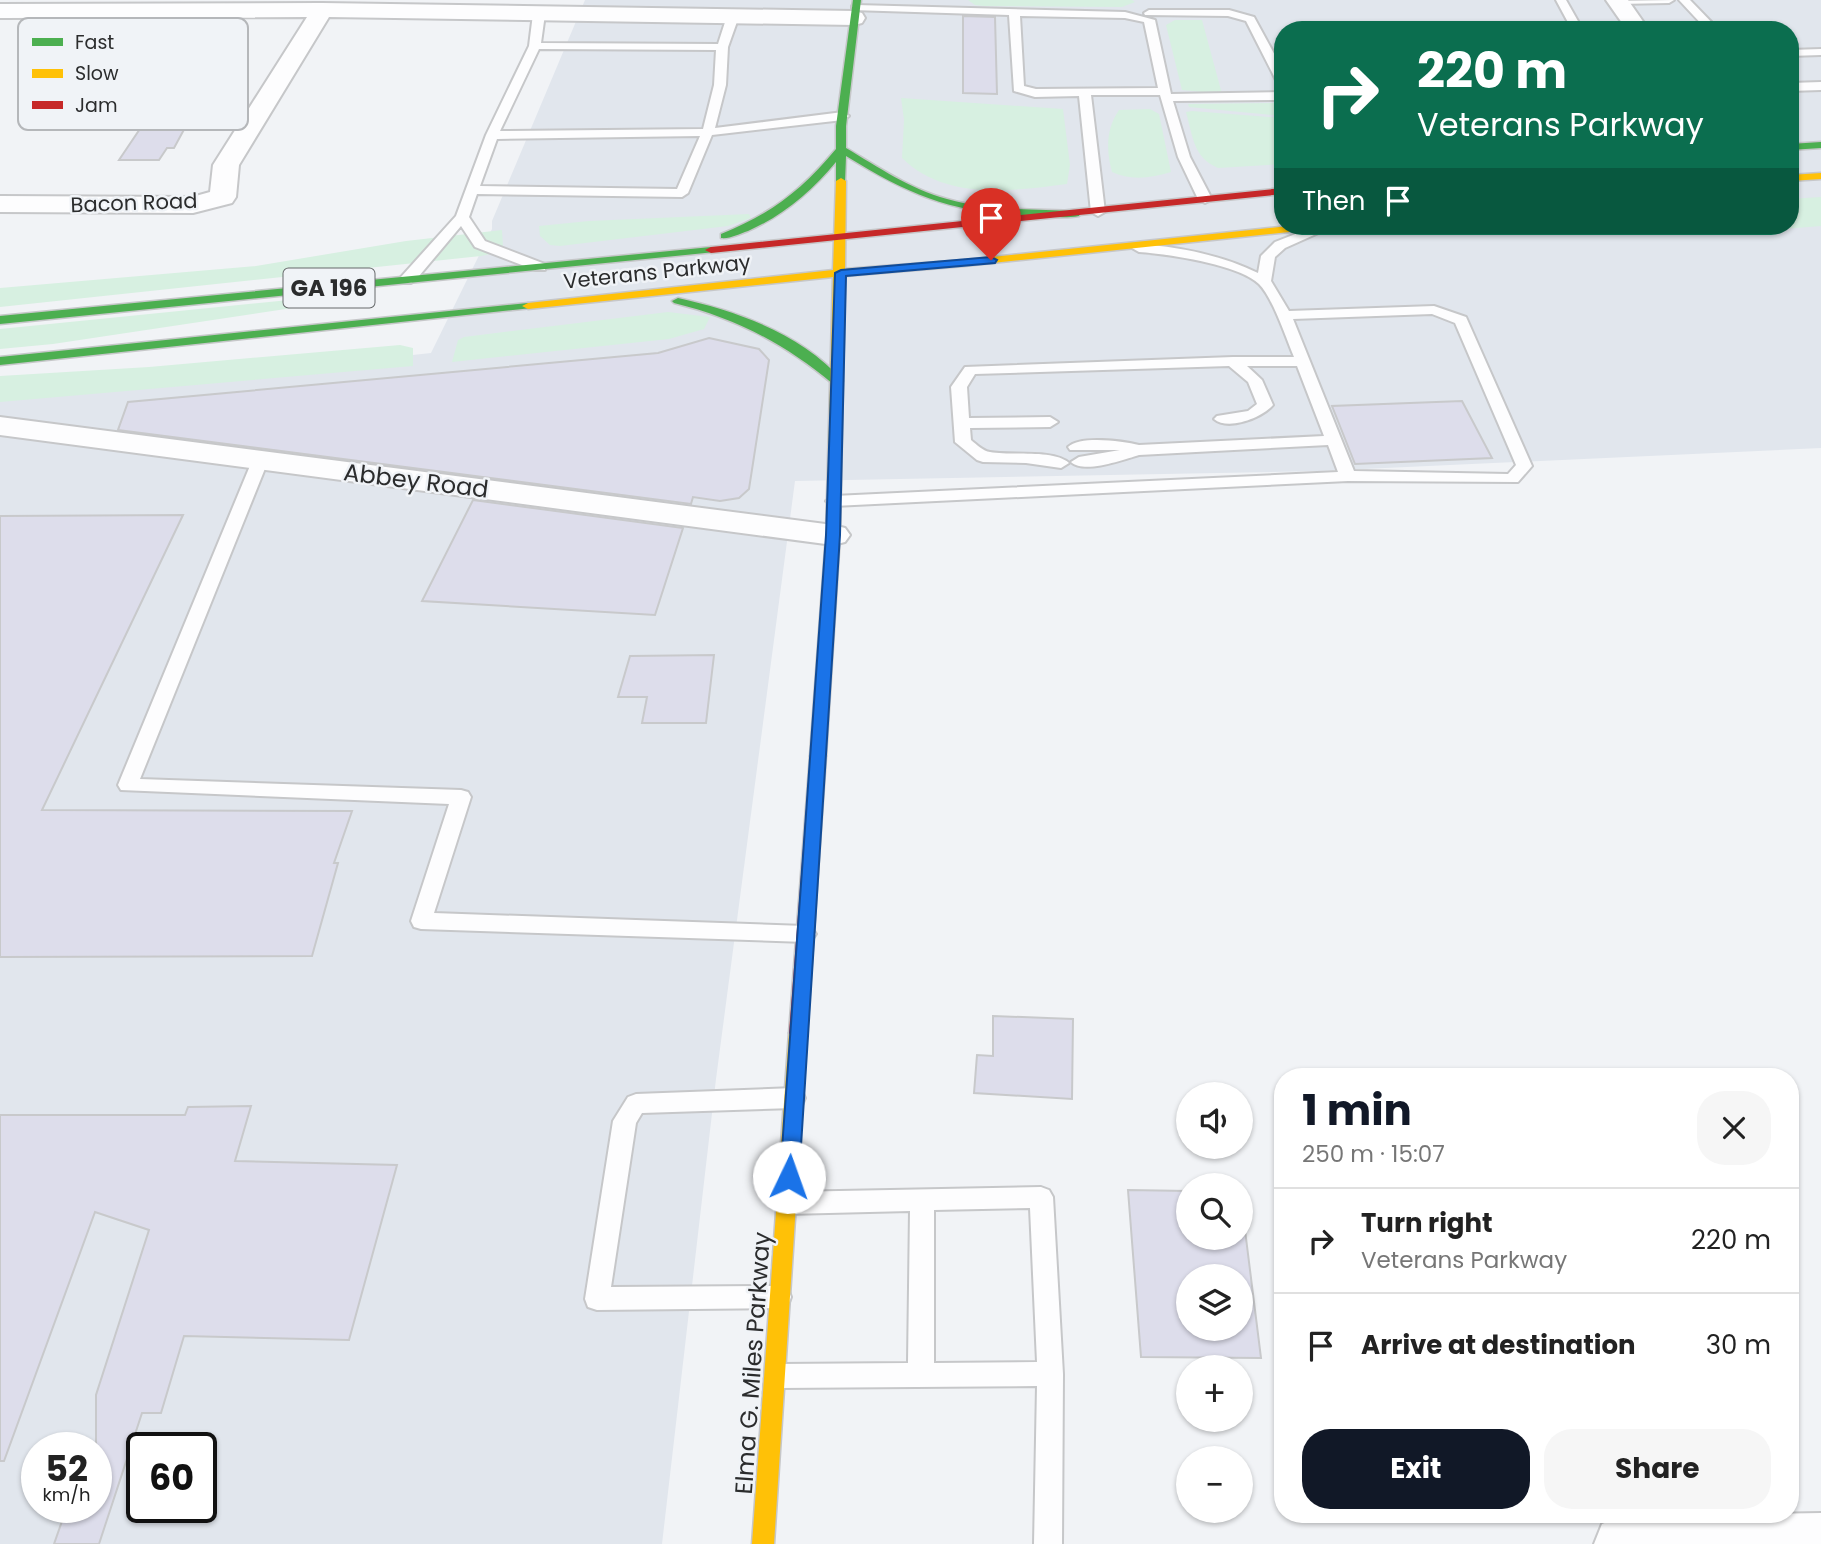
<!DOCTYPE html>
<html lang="en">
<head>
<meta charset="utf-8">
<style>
	:root { --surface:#fff; --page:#f6f6f6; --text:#222; --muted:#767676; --line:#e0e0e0; --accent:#111827 }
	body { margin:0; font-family:Poppins,sans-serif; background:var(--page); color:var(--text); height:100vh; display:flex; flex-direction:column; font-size:26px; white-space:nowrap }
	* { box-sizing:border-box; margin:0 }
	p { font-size:23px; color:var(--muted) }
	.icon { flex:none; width:38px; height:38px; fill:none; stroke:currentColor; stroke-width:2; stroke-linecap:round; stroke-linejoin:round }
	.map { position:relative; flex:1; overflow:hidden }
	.panel { position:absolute; left:1274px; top:1068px; width:525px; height:455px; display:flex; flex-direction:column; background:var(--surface); border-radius:28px; box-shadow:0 2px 5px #0004 }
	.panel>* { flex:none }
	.hud { position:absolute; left:1274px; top:21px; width:525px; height:214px; border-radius:28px; box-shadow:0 2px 5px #0004; background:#0b6e4f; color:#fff; overflow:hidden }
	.controls { position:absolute; left:1176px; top:1082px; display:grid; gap:14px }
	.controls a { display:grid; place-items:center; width:77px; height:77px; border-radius:50%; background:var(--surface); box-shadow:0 2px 5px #0004; font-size:35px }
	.speed { position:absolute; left:21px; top:1432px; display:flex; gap:14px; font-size:35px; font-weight:700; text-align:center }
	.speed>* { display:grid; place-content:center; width:91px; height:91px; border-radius:50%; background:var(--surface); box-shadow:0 2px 5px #0004; line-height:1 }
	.speed small { font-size:18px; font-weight:400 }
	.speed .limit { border:4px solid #111; border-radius:10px; background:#fff; color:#111 }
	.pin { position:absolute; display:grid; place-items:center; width:60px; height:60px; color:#fff; margin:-72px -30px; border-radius:50% 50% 50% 0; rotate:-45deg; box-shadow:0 0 7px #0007 }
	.pin .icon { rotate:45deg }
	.me { position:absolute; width:77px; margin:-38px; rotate:3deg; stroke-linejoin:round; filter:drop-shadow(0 0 5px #0008) }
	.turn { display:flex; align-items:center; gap:24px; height:147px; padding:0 28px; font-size:32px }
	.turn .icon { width:91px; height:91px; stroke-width:2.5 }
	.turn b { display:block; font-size:49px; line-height:60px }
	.then { display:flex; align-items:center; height:66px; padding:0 28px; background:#0003; gap:14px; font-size:26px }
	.round { display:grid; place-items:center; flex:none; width:74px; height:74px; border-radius:28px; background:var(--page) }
	.summary { display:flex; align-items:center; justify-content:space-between; height:119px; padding:0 28px }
	h1 { font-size:42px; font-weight:700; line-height:52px; color:var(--accent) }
	.cta { display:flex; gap:14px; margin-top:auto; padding:14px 28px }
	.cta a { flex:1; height:80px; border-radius:28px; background:var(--accent); color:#fff; font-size:28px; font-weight:700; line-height:80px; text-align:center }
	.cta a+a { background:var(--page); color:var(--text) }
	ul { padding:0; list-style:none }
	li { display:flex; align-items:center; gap:21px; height:105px; padding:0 28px; border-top:2px solid var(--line) }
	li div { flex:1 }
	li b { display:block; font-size:26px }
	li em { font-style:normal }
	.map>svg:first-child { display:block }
	.built { fill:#e1e6ed; fill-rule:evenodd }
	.green { fill:#d7f0e1 }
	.building { fill:#ddddeb; stroke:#c8c9cb; stroke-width:2; fill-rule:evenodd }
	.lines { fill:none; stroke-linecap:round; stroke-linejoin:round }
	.lane-casing { stroke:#c6c7c9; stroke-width:4 }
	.street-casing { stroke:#c6c7c9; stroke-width:4 }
	.fast-casing { stroke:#c6c7c9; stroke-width:3 }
	.slow-casing { stroke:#c6c7c9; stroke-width:3 }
	.jam-casing { stroke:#c6c7c9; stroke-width:3 }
	.lane { fill:#fdfdfe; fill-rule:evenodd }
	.street { fill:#fdfdfe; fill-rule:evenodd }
	.fast { fill:#4caf50; fill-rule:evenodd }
	.slow { fill:#ffc107; fill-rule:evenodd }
	.jam { fill:#c62828; fill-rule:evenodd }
	.route { fill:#1a73e8; stroke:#114b97; stroke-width:2 }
	.labels { text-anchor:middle; stroke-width:5; stroke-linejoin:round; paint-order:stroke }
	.far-street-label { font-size:21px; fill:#2b2c2d; stroke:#f0f3f7 }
	.shield { fill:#f0f3f7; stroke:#66686a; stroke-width:2 }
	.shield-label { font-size:23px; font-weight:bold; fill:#2b2c2d }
	.street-label { font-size:24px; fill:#2b2c2d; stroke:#f0f3f7 }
	.key { fill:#f0f3f7; stroke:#b5b7ba; stroke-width:2 }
	.key-label { font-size:19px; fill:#2b2c2d }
</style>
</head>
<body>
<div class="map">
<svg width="1821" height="1544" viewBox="0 0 1821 1544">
	<rect width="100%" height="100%" fill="#f1f3f6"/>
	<path class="built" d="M585,0h1236v448l-501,23 -525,10 -79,598 -54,465h-662v-1144l431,-47 61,-124v-8zM1283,30h507v196h-507zM37,1447h59v60h-59zM142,1447h59v60h-59z"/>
	<path class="green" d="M968,0h164l3,2 -13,5 -138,-1 -9,-1z
		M1175,20h27l20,74 -40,-4 -16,-65z
		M901,98l162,11 7,56 -3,19c-55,7 -121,17 -165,-26l2,-38z
		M1278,103l5,1v12l-94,-9 -1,-3z
		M1150,109l9,5 12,58c-19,6 -41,9 -59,0 -6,-22 -6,-43 7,-62z
		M1192,111l91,7v46l-65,4c-25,-11 -25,-31 -32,-56z
		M1821,197v29l-63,5 -4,-5h36v-27z
		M749,214l2,4 -23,8 -168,20 -10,-1 -10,-9 -1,-10 50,-5z
		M502,230l1,17 -8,6 -14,3 -481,51v-19l256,-22 150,-25z
		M319,297v7l-266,40 -53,5v-20z
		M668,312l42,5 -6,12 -35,10 -217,23 6,-22 6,-3z
		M400,345l13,3v18l-413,36v-26l149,-9z"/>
	<path class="building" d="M963,16l32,1 2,77 -34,-1z
		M181,43h50l-57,105h-7l-8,12h-40l35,-52h-18l23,-38z
		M709,338l50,11 10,11 -20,129 -10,9 -19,3 -27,-4 -2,7 -573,-74 10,-28 530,-49z
		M1462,401l30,57 -137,6 -23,-58z
		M473,500l210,28 -28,87 -233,-14z
		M183,515l-141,295 310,1 -18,52h4l-26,93 -312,1v-441z
		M714,655l-8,68h-64l5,-26h-29l12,-41z
		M993,1016l80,3 -1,80 -98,-6 3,-38 16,1z
		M251,1106l-16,55 162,4 -48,175 -165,-4 -23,77h-19l-43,131h-45l13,-37h29v-112l53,-165 -54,-18 -91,249h-4v-346h185l3,-8z
		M1128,1190l60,1v46h53v-39l20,160 -120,-1zM1188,1276h53v52h-53z"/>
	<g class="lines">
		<g class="lane-casing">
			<path id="lane" d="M1556,0h10l17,30h-43l5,-3 25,-1z
				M1674,0l-5,3 -51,1 -5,-3z
				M1679,0h11l29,30h-12z
				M856,5l269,7 30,8 16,74 112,-2v8l-110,1 17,56 22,42 -7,4 -7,-4 -20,-42 -18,-62h-69l14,117 -7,4 -7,-4 -12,-116 -44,1 -21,-6 -5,-76 -157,-5v-4zM1020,16l105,2 19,4 14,66 -122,1 -12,-3z
				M1149,10h80l25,7 29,53v15l-6,-3 -31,-61 -18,-5 -83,-1 -1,-2z
				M539,11l6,3 -4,29 177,1 9,-28 10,-2 2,2 -11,31 -2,38 -11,43 128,-16 6,4 -6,4 -131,15 -24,58 -6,4 -205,-3 -8,23 16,24 60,23v6h-10l-60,-23 -14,-21 -42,50 -8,7h-10v-6l55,-61 30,-81 43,-89 4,-32zM539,49l177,1 -2,35 -11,44 -203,2zM700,136l-23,53 -197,-3 17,-47z
				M1821,49v6l-31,1v-6z
				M1821,82v8l-31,1v-8z
				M1316,226h18l-49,22 -10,9 -4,24 18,30 145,-5 32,11 66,149 -14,16 -170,-1 -514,25 -8,-5 8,-5 504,-24 -10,-27 -189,10c-16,5 -55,19 -68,7l8,-5 41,-7h-50l-2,-3c12,-12 55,-6 71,-2l185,-9 -27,-70h-50l15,14 11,25c-11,13 -45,26 -59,14l3,-3 31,-5 9,-7 -9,-22 -19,-16 -254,8 -8,13 2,31 81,-1 8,5 -8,5 -80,1 1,12c6,5 12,11 19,12 20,4 64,-3 79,11l-8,5 -35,-5 -43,-1 -6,-2 -22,-18 -4,-55 14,-20 268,-10h61c-8,-19 -21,-59 -35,-73 -21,-20 -92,-30 -120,-32l-7,-4 7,-4c41,3 82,11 119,29l3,-17 14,-14zM1432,314l23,9 61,142 -8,9 -154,-3 -61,-152z
				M260,456l8,5 -128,318 321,11 7,2 3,5 -37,116 371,13 7,2 4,6 -4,6 -7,2 -384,-13 -7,-2 -3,-6 38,-117 -328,-14 -3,-5 134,-324z
				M794,1088l8,3 3,7 -3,7 -8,3 -152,5 -6,10 -25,164 168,-1 9,3 3,8 -3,8 -9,3 -182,2 -9,-3 -3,-8 28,-178 15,-24 8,-3z
				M1041,1187l8,3 4,7 10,177 -1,170h-28l3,-158 -258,2 -9,-3 -4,-9 4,-9 9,-3 129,-1 2,-152 -122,3 -8,-4 -4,-7 4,-7 8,-4zM1030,1208l7,154 -103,1v-153z"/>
		</g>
		<g class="street-casing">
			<path id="street" d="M1606,0h22l21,30h-22z
				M322,3l532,8 8,2 3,5 -3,5 -8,2 -525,-8 -90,148 -3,32 -4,6 -39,10 -193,-1v-16l192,1 18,-5 3,-27 94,-148 -307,1v-14z
				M0,417l833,108 12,3 5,7 -5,7 -12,3 -833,-110z
				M1821,1513v31h-227l8,-20 20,-8z"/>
		</g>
		<g class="fast-casing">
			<path id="fast" d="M853,0h8l-15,126v22c32,19 64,41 101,51 41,12 85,10 128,12l5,3 -1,2c-16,3 -33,0 -49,0 -77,-3 -119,-20 -184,-60l-1,27 -9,-2v-19c-25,30 -52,53 -88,69 -9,3 -18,8 -27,7v-4c51,-21 80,-43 115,-85v-23z
				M1821,142v6l-31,2v-6z
				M711,247l6,3 -2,2 -715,72v-8z
				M678,298c59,13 124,36 165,83l-2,3h-8c-49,-41 -98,-66 -159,-81l-2,-2z
				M528,303l6,3 -2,2 -532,57v-8z"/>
		</g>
		<g class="slow-casing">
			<path id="slow" d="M1821,173v6l-31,2v-6z
				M841,178l5,3 -1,88 119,-9 325,-34h34l-5,3 -354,37 -119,10 -5,259 -14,221 -8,5 -8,-5 16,-221 7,-258 -305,32 -6,-3 6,-3 305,-33 3,-89z
				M798,1026l6,2 3,5 -33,511h-22l37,-511 3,-5z"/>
		</g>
		<g class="jam-casing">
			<path id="jam" d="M1283,188v6l-572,59 -6,-3 6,-3z
				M818,751l8,5 -19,277 -3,5 -6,2 -6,-2 -3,-5 21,-277z"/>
		</g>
		<use href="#lane" class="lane"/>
		<use href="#street" class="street"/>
		<use href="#fast" class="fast"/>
		<use href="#slow" class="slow"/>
		<use href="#jam" class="jam"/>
	</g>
	<path class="route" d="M991,257l6,3 -2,3 -149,13 -6,259 -41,642 -3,6 -7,2 -6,-2 -3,-6 46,-642 9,-262 6,-3z"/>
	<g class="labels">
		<g class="far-street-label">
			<text transform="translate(134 203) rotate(-2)" y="7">Bacon Road</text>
			<text transform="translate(657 272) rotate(-6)" y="7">Veterans Parkway</text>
		</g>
		<rect class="shield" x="283.5" y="268.5" width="91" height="39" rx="5"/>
		<g class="shield-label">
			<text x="329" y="296">GA 196</text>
		</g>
		<g class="street-label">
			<text transform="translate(416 481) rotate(7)" y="8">Abbey Road</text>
			<text transform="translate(753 1363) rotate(-86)" y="8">Elma G. Miles Parkway</text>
		</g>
	</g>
	<rect x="18" y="18" width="230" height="112" rx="10" class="key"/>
	<rect x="32" y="38" width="31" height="8" fill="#4caf50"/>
	<rect x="32" y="69" width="31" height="9" fill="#ffc107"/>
	<rect x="32" y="101" width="31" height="8" fill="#c62828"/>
	<g class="key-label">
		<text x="75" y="49">Fast</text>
		<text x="75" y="80">Slow</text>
		<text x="75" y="112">Jam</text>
	</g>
</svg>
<div class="controls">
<a><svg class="icon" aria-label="sound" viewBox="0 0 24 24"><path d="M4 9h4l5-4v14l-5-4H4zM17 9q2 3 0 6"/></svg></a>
<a><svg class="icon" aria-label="search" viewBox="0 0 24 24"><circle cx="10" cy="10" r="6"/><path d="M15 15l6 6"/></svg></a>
<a><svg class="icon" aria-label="layers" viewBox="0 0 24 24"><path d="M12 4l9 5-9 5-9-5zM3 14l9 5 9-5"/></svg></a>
<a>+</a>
<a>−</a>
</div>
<div class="speed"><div>52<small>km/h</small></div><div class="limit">60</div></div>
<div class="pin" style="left:991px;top:260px;background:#d93025"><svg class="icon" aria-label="arrive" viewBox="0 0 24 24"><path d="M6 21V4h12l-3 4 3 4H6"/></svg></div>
<svg class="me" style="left:789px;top:1177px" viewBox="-20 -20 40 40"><circle r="19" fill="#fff"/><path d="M0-13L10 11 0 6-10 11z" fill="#1a73e8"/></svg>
<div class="hud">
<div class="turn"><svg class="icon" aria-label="right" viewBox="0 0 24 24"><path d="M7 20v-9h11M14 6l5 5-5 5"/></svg><div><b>220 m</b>Veterans Parkway</div></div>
<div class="then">Then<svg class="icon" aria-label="arrive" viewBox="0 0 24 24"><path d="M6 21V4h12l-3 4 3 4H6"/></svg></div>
</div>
<section class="panel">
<div class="summary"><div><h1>1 min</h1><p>250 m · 15:07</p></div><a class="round"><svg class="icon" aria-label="close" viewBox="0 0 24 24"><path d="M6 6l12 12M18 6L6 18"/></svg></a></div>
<ul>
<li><svg class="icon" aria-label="right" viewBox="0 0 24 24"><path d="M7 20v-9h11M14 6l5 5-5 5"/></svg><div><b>Turn right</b><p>Veterans Parkway</p></div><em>220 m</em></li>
<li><svg class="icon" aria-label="arrive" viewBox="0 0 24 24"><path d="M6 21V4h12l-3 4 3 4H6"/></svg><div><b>Arrive at destination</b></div><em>30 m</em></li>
</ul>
<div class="cta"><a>Exit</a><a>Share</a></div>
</section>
</div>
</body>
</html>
